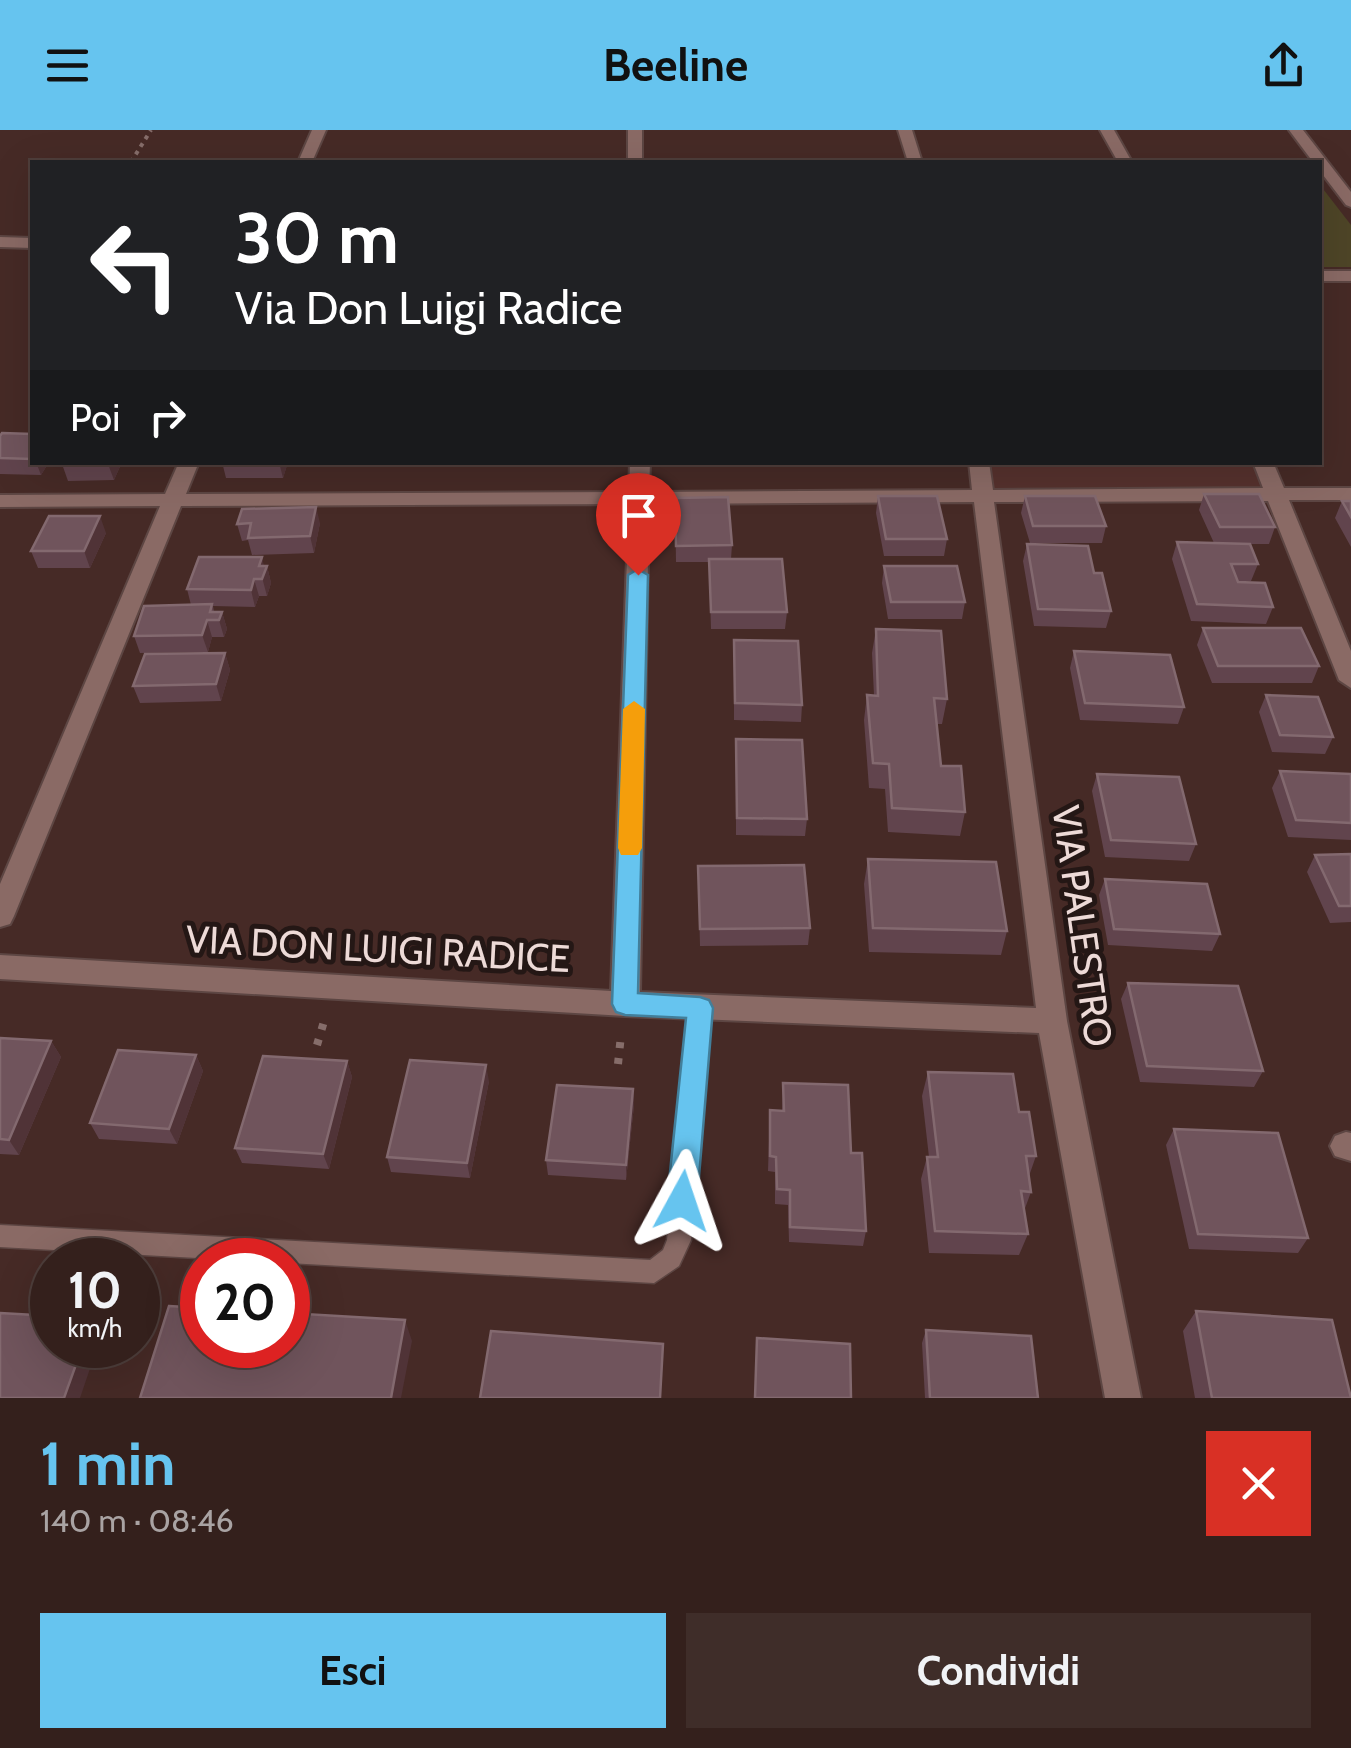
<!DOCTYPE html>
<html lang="it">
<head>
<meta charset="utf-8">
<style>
	:root { --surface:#34201c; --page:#3f2d29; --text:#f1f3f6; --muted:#a9a3a3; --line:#4e3e3b; --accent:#66c4ef }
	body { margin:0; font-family:Cabin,sans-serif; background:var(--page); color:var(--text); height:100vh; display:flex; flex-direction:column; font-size:38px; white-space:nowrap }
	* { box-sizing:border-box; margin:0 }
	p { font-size:32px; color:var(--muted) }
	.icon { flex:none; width:55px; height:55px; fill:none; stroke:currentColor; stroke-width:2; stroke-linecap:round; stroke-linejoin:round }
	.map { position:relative; height:1268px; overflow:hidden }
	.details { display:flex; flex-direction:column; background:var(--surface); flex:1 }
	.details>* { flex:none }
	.top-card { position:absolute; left:30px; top:30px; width:1292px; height:305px; border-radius:0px; box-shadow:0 10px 40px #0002,0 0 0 2px var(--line); background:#202124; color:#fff; overflow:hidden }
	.speed { position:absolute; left:30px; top:1108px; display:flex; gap:20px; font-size:50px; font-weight:700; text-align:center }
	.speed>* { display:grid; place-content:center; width:130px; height:130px; border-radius:50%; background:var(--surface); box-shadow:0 10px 40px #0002,0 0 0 2px var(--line); line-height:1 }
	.speed small { font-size:25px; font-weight:400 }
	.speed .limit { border:15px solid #d22; background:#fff; color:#111 }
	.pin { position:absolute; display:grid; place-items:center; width:85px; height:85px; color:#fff; margin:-102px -42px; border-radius:50% 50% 50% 0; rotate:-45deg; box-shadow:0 0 10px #0007 }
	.pin .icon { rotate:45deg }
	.me { position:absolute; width:110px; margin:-55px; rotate:5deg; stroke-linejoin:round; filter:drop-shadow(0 0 8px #0008) }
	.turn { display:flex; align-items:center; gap:35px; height:210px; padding:0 40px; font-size:45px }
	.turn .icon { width:130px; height:130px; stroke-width:2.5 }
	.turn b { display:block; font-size:70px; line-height:85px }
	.then { display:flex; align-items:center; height:95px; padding:0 40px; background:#0003; gap:20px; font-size:38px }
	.round { display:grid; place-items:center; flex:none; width:105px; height:105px; border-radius:0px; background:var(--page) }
	.overview { display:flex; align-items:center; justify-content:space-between; height:170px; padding:0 40px }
	h1 { font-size:60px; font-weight:800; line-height:75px; color:var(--accent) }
	.cta { display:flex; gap:20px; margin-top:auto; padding:20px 40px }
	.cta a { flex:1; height:115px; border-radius:0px; background:var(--accent); color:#111; font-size:40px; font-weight:800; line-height:115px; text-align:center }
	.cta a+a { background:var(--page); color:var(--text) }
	header { display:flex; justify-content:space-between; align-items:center; height:130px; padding:0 40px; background:var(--accent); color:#111; font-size:45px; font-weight:800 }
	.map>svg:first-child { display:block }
	.built { fill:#55312d }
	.green { fill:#4e4527 }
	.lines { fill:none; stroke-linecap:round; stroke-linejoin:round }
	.service-casing { stroke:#5d4643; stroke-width:3 }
	.minor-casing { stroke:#5d4643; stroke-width:4 }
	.path-far1 { stroke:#866d6a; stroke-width:4; stroke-dasharray:4 5; stroke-linecap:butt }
	.path { stroke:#866d6a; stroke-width:8; stroke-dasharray:6 10; stroke-linecap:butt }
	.service { fill:#8a6a65; fill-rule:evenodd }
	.minor { fill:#8a6a65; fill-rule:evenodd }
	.wall { fill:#61444d }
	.shaded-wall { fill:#503337 }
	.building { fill:#70545c; stroke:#83696f; stroke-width:2.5 }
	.route { fill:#66c4ef; stroke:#427f9b; stroke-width:2.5 }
	.slow { fill:#f59e0b }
	.labels { text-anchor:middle; stroke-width:10; stroke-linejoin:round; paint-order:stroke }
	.street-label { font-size:38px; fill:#eddad7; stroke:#241715 }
</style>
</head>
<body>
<header><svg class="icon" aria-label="menu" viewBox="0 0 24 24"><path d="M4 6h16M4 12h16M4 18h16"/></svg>Beeline<svg class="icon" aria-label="share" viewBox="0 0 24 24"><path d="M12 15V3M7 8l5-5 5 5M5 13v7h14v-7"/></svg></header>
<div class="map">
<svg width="1351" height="1268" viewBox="0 0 1351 1268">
	<rect width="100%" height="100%" fill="#462a26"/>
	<path class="built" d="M987,333h266l10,25h-272z"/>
	<path class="green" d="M1320,55l31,40v42h-31z"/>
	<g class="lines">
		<g class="service-casing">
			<path id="service" d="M700,869l7,3 3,6 -19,232 -12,26 -25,17 -366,-20v-3h-55l-233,-13v-22l650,35 13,-10 4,-10 23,-232 3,-6z"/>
		</g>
		<g class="minor-casing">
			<path id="minor" d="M312,0h14l-14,32h-14z
				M628,0h14v32h-14z
				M898,0h14l10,32h-14z
				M1100,0h14l18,32h-14z
				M1289,0h14l48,62v15l-5,-2 -26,-34v-9h-7z
				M0,107l32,1v10l-32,-1z
				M1320,141h31v10h-31z
				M179,332h20l-13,32 443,-2 1,-30h20l-1,30 323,-2 -3,-28h20l4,28 270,-2 -10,-26h20l11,26h67v12h-62l62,151v37l-12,-8 -71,-179 -274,1 73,519 74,377h-36l-66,-365 -414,-17 -625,-37v-24l611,36 18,-487 -448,2 -167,410 -4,8 -10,3v-43l160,-378 -160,1v-12l165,-1zM974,372l62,506 -396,-16 9,-488z
				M1346,1002l5,1v28l-16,-5 -5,-10 5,-10z"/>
		</g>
		<path class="path-far1" d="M131,32l20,-32"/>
		<path class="path" d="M317,915l8,-27
			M618,934l3,-29"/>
		<use href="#service" class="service"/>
		<use href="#minor" class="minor"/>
	</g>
	<path class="wall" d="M32,304v28h17l-8,13 -41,-1v-38z
		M63,332h59l-8,18 -46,1 -6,-17z
		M222,332h66l-5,16h-57z
		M1204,364l71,33 -6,17h-39l28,20 -7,17h-14l36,26 -7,17 -75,-3 -19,-62 5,-17 37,1 -15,-33z
		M878,366l69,43 -3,17h-60l-8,-43z
		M1025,366l81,30 -4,17h-72l-9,-30z
		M675,368l57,47 -1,14 56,53 -2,17h-74l-2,-67h-33z
		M1342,371l9,16v30l-16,-29z
		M320,393l-6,30 -62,2 -4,-15 -6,1 -5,-17z
		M106,403l-16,35h-52l-7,-17z
		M1027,414l67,29 17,38 -5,17 -72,-2 -11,-65z
		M264,436h3l4,17 -4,13h-8l-4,11 -42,-1 1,6h8l5,17 -3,8h-12l-4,15 -68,1 -6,-17 57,-31 -4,-16z
		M884,436l81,36 -3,17h-74l-6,-36z
		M1203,498l116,38 -7,17h-100l-15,-38z
		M876,499l71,70 -5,25h-6l5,42 24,46 -5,24 -72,-4 -3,-43 -16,-1 -5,-68 3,-25h7l-2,-42z
		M734,510l68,65 -1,17 -67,-2z
		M1074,521l110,56 -6,17 -98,-4 -10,-52z
		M225,523l5,17 -9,31 -81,2 -7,-17z
		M1266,565l67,42 -8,17 -53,-2 -13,-40z
		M736,609l71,80 -2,17 -69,-1z
		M1280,641l71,3v66l-63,-3 -16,-49z
		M1097,644l99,70 -7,17 -84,-4 -13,-66z
		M1351,724v68l-21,1 -23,-51 8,-17z
		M868,729l139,72 -6,24 -132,-3 -5,-68z
		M698,736l112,62 -2,17 -108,1z
		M1105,749l115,55 -8,17 -104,-6 -9,-50z
		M1128,853l135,88 -9,16 -114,-5 -19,-83z
		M0,908l51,3 10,16 -42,98 -19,-1z
		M196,925l7,16 -26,73 -78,-5 -9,-16z
		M347,931l5,16 -23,92 -87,-6 -7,-15z
		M928,942l91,40 17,44 -7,20 2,16 -7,19 4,23 -9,21 -90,-2 -8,-74 6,-22h2l-7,-61z
		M489,951l-19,97 -79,-6 -4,-15z
		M783,953l68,70 15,78 -3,15 -74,-4 -1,-37 -13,-1v-32l-7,-1 2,-61 12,1z
		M633,959l1,16 -8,75 -78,-5 -2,-15z
		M1174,999l134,109 -10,15 -109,-4 -23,-104z
		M1196,1181l155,87h-156l-12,-67z
		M926,1200l112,68h-113l-3,-55z"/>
	<path class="shaded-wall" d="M36,332h13l-8,13z
		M109,332h13l-8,18 -6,-16z
		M279,332h9l-5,16z
		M316,377l4,16 -6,30 -4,-17z
		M100,386l6,17 -16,35 -6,-17z
		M262,427l3,13 2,-4 4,17 -4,13 -8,-30z
		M254,449l5,17 -4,11 -4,-17z
		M222,482l5,17 -3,8 -5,-17z
		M207,490l5,17 -4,15 -6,-17z
		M225,523l5,17 -9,31 -5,-17z
		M51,911l10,16 -42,98 -10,-15z
		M196,925l7,16 -26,73 -8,-15z
		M347,931l5,16 -23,92 -6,-15z
		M486,935l3,16 -19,97 -3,-15z
		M633,959l1,16 -8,75v-15z
		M405,1190l7,21 -11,57h-10z
		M83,1215h15l-18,53h-16z"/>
	<path class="building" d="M2,303l30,1v25l-32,-1v-22z
		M63,332h46l-1,2h-46z
		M1204,364h55l16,33h-55z
		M878,366h59l10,43h-61z
		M1025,366h70l11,30h-73z
		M728,367l4,48 -56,1 -1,-48z
		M1342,371h9v16z
		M316,377l-6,29 -62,2 3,-15 -14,1 5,-15z
		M49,386h51l-16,35h-53z
		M1177,412l73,2 8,20h-27l7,18 27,1 8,24 -76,-3z
		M1027,414l61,2 6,27h8l9,38 -73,-2z
		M199,427h63l-3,9h8l-5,13h-8l-3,11 -64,-1z
		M709,429h73l5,53h-76z
		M884,436h73l8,36h-74z
		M212,474l-2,8h12l-3,8h-12l-5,15 -68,1 10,-30z
		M1203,498h98l18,38h-101z
		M876,499l65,2 6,68 -13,-1 7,68h20l4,46 -73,-4 -3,-44 -16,-1 -6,-68 11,1z
		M734,510l64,1 4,64 -67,-2z
		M1074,521l96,4 14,52 -99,-4z
		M225,523l-9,31 -83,2 12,-32z
		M1266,565l52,2 15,40 -53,-2z
		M736,609l66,1 5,79 -70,-1z
		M1280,641l71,3v49l-55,-3z
		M1097,644l82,3 17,67 -85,-4z
		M1351,724v52h-12l-24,-51z
		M868,729l128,3 11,69 -134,-3z
		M804,735l6,63 -110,1 -2,-63z
		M1105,749l102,5 13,50 -106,-5z
		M1128,853l110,3 25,85 -116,-5z
		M0,908l51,3 -42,99 -9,-1z
		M118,920l78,5 -27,74 -79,-6z
		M263,926l84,5 -24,93 -88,-6z
		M410,930l76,5 -19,98 -80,-6z
		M928,942l85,2 6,38h10l7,44h-10l5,36 -10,-1 7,43 -93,-3 -8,-74h11z
		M783,953l65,2 3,68h11l4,78 -76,-4v-37l-13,-1 -1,-32 -6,-1v-46l14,1z
		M557,955l76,4 -7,76 -80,-5z
		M1174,999l104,4 30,105 -110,-4z
		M169,1176l33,2v37h86v-32l117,7 -14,78h-251z
		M1196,1181l136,9 19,78h-139z
		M0,1183l52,3v29h31l-19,53h-64z
		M926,1200l105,6 7,62h-108z
		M491,1201l172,13 -3,54h-180z
		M757,1208l93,6 1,54h-96z"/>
	<path class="route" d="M638,439l10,6 -10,418 62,4 9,3 4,8 -16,193 -4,10 -11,4 -10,-4 -5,-10 19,-183 -61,-3 -9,-3 -4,-8 16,-429z"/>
	<path class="slow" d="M634,571l11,8 -3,139 -4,7h-17l-3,-7 5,-139z"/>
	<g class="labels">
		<g class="street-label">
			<text transform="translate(1082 796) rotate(82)" y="13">VIA PALESTRO</text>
			<text transform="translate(378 819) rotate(3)" y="13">VIA DON LUIGI RADICE</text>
		</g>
	</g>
</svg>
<div class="speed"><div>10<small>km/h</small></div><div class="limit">20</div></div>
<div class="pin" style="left:638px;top:445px;background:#d93025"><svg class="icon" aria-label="arrive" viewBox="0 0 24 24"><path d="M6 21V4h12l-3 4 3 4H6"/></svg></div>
<svg class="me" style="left:682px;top:1071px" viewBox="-20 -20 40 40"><path d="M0-17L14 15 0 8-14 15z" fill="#66c4ef" stroke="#fff" stroke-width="4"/></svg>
<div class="top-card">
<div class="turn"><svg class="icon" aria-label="left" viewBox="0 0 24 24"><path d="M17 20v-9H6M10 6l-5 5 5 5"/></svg><div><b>30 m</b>Via Don Luigi Radice</div></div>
<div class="then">Poi<svg class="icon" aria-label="right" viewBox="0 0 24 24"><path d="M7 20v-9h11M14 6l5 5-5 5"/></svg></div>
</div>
</div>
<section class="details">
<div class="overview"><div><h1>1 min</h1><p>140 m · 08:46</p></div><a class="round" style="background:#d93025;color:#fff"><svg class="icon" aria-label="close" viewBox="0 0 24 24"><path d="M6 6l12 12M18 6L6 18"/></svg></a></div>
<div class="cta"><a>Esci</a><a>Condividi</a></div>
</section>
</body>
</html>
